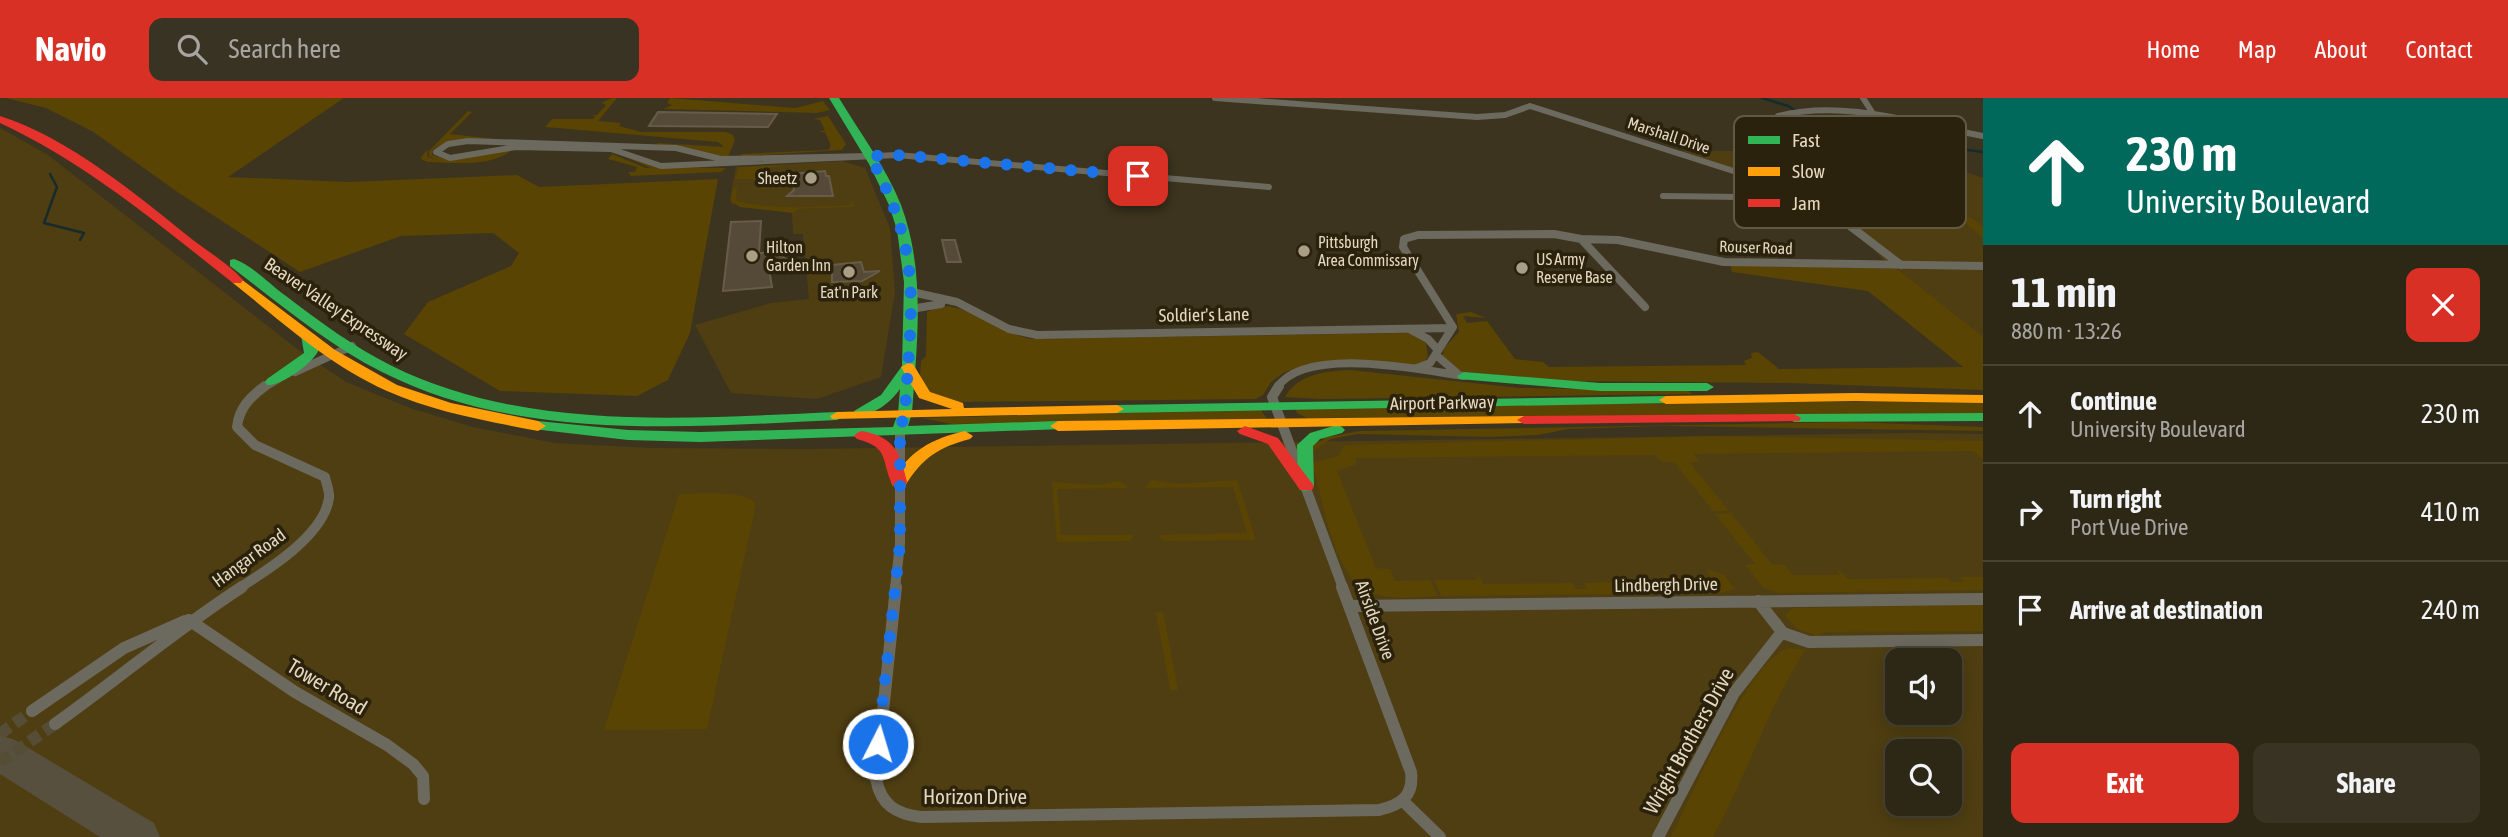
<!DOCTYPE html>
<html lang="en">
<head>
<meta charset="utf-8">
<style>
	:root { --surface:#2d2716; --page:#393323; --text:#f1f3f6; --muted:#a7a5a1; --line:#484435; --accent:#d93025 }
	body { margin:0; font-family:"Asap Condensed",sans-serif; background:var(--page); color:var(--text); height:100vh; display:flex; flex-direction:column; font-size:26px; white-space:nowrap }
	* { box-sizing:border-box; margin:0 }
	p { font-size:23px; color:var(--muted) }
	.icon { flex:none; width:38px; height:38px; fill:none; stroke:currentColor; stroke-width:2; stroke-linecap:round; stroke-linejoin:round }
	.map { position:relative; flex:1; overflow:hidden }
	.details { display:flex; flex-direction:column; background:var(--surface); width:525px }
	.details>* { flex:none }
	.top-card { background:#00695c; color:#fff; overflow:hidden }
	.fabs { position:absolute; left:1885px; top:550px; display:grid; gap:14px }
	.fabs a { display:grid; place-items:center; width:77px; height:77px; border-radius:14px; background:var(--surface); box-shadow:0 4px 18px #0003,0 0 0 2px var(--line); font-size:35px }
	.pin { position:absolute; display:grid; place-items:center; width:60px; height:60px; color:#fff; margin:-30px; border-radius:14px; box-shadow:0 4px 10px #0006 }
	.me { position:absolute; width:77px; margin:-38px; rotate:5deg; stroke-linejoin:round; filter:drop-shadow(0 0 5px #0008) }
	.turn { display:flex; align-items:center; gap:24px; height:147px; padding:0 28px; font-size:32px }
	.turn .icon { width:91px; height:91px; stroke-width:2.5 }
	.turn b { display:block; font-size:49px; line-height:60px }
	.round { display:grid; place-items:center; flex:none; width:74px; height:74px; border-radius:14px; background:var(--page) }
	.summary { display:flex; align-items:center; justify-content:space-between; height:119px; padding:0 28px }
	h1 { font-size:42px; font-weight:700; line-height:52px }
	.action { display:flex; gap:14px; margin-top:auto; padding:14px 28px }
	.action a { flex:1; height:80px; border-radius:14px; background:var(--accent); color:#fff; font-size:28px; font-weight:700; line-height:80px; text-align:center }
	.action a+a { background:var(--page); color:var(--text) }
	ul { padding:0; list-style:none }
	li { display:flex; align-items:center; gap:21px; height:98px; padding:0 28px; border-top:2px solid var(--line) }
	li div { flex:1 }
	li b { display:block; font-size:26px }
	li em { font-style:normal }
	header { display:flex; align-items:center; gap:42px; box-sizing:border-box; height:98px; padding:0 35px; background:var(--accent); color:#fff }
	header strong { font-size:33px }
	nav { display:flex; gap:38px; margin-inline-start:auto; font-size:24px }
	.search { width:490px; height:63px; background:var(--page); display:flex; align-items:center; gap:18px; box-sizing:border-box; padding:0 24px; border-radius:14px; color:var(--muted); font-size:26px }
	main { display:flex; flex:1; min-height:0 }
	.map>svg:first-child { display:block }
	.built { fill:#4f3e12; fill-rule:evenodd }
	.green { fill:#594404 }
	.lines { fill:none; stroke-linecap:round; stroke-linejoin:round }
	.stream { stroke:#162b2c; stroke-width:2.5 }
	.taxiway { fill:#58503e; fill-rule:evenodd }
	.building { fill:#554a38; stroke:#675c49; stroke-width:2 }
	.street-tunnel { stroke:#554d36; stroke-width:12; stroke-dasharray:12 6; stroke-linecap:butt }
	.street-far3 { stroke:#6c695f; stroke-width:6 }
	.street-far2 { stroke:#6c695f; stroke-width:8 }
	.street-far1 { stroke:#6c695f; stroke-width:10 }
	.street { stroke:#6c695f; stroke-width:12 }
	.fast { fill:#30b455; fill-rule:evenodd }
	.slow { fill:#ff9f0a; fill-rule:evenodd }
	.jam { fill:#e5322d; fill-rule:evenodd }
	.route { stroke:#1a73e8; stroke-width:12; stroke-dasharray:0 21.6 }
	.poi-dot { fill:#a99f87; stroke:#2a220c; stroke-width:2.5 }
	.labels { text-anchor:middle; stroke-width:7; stroke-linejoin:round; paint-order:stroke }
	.far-street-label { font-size:16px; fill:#e4d9bf; stroke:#2a220c }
	.far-poi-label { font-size:16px; fill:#e4d9bf; stroke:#2a220c; text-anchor:start }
	.street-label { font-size:18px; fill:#e4d9bf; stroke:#2a220c }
	.near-street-label { font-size:21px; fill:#e4d9bf; stroke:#2a220c }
	.key { fill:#2a220c; stroke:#625942; stroke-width:2 }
	.key-label { font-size:19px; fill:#e4d9bf }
</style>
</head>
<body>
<header>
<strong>Navio</strong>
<div class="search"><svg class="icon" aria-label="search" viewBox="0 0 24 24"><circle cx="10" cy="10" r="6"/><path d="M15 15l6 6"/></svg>Search here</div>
<nav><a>Home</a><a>Map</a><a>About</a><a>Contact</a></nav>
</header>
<main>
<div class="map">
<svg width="1983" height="739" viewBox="0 0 1983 739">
	<rect width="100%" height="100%" fill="#3c341e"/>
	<path class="built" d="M0,30l48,27 248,193 50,34 64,26 63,19 82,16 97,5 155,1 1106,-16 70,1v403h-1983zM1897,562h53v52h-53zM1897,653h53v52h-53z
		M1679,53h226l78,27v161l-99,-78 -41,-47 -30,-20z
		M842,63l23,7 25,60 5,64 -14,85 -64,22 -86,-6 -36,-68 76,-22 38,-4 -6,-65h-10l-1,-21 -60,-9 -2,-5 6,-32z"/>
	<path class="green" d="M6,0h338l-116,79 121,5 168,-7 22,12 179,-8 -28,154 -22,47 -31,16 -137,-5 -96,-57 24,-32 83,-36 8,-13 -26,-20 -92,3 -101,36 -124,-81 -84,-60 -46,-23z
		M612,0h5l-19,23 23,2 -2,3 22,6h85l7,3 2,5 -7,17 -70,-11 -1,-3 67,4 -6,-5 -173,-15 7,-8h41l2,-3 -4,-1h6l9,-10 -5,-2z
		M670,0l125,10 28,-7 7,9 -13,3 -154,-4 9,-4 -5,-2z
		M468,13l4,1 -22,22 45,5 -46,2 -16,8 -1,6 18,5 63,-11c-20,18 -57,14 -85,13l-6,-2 -1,-3 7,-8 -1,7 11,5 -9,-5v-5z
		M828,18l18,28 -4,6 -96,6h-4l-2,-2 88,-4 3,-4 -6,-14h-6l6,-2 -5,-10 -7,-1z
		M614,54l41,15 71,1 -5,4 -90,4 -3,-4h7l2,-5 -29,-8 4,-5 34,14h5z
		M1758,57h17l-3,2 57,30 18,-2 -56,-29 -7,-1 16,1 -3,2 53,27 13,-5 -46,-24h-8h16l-2,2 43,22h23l-46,-23 -9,-1h16l-3,2 46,22h7l28,14h8l47,32v12l-32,-27h-7l-37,-21h-68l3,3 -20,2 10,8 9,1 -14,-1 -66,-26 47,14 12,-2 -1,-3h3l-56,-30z
		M786,67l-22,4 1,19 7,1h-17l7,-2 -1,-8h-26l4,-12z
		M733,90h4l-1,13c39,9 72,6 114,4l1,-4 3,6 -57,2 -4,4 -53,-6 -9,-6z
		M1730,166l167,5 86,68v53l-194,-7 -223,-2 -100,-9 -10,-2 -14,-13 2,-9 15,-16 -3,-18 15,-2 15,6 -23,-2 4,7 20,-2 28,38 28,3 6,5 197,-2 -2,-4 8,-3 -1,-5 7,-1 21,17 184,-2 -95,-76 -136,-19z
		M939,208c31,-2 60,27 93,33l376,-6 18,9 2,16 -11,8 -77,-6 -33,4 -24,9 -12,9 -8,13 -8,4 -300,3 -27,-9 -8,-14 1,-18 5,-5 1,-44z
		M1350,272l170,18 169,3 3,3 -371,5 -36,-2c13,-23 41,-26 65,-27z
		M1902,303l81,2v10l-676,5 -10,-5 -2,-6z
		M1260,311l8,11 -316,4 -30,-6z
		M1850,324l133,5v4l-322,-5 -93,3 -30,6 -48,2 -132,-3 -27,5 -19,13 -1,-4 5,-6 8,-2 -2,-2 38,-7z
		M1714,338l269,5v18l-10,-8 -279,3 5,7 -9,2 39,48h-16l-39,-49h-12l-7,-7 -300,3 2,6 -20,7 39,97 14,1 5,12 35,-1 8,16c-20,1 -41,3 -60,-1 -47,-10 -52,-93 -67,-132l27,-7 7,-11z
		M1152,382l25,4 60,-4 19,60 -92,1 -6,-6 89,-2 -14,-46 -89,1z
		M1119,383l10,7 -72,1 4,46h73l-4,6 -73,1 -5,-60 46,3z
		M679,396c17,0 68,-5 77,10l-49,225 -103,1z
		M1731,415l41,51 13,1 8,10h47l-4,-8 12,12 99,-1 5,4h12l-4,-5h23v13l-204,3 -15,-5 -19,-23 10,-1 -40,-50z
		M1707,471l17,6 11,14 -15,4 -279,3 -7,-16h43l-1,-8 8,12 88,-1 4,6h11l-3,-6 83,-2 -6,-11 7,7h42z
		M1983,507v26l-158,1 -7,4 -21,-7 -12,-14 8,-7z
		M1156,514h7l15,78h-8z
		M1789,550l16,2c-37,59 -59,126 -92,187h-42c20,-39 79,-180 118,-189z"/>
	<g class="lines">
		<path class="stream" d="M1762,0l26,8 26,16 62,16 107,14
			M50,76l7,13 -13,36 40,10 -4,7"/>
		<path class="taxiway" d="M0,637l15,5 139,83 6,14h-60l-100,-63z"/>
	</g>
	<path class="building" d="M658,14l64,1 55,1 -9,13 -119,-1z
		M825,73l1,5h3l4,20h-46l7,-6 -3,-16z
		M761,123l-2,32 16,-1 11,7 -17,9 3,19 -49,4 8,-69z
		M942,142h13l6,22h-14z
		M861,164l3,10 16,-1 -18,10 -30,1v-17z"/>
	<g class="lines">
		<path class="street-tunnel" d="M0,636l32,-23
			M0,664l55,-38"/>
		<path class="street-far3" d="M1215,0l262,19 28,-2 25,-9
			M1863,0l9,14
			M1530,8l272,87 51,35
			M1778,18c66,-17 140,8 205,20
			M870,58l-149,3 -45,-11 -208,-7 -20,3 -12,8 14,6 66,-11 95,2 50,17 236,-11 372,32
			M1663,98l147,2"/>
		<path class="street-far2" d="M1850,128l51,39
			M912,194l45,10 52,27 28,6 415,-7
			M1645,209l-64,-68 37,1 106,22 259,4
			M911,211l30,-5
			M1411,232l17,9 9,10
			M1436,257l21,18
			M1417,270l13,-5 23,-36 -50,-80 1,-8 14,-4 136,-1 27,5
			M295,274l57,-26
			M263,290l15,-9
			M1277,290c27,-43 144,-18 187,-12"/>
		<path class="street-far1" d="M1279,288l-7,11 71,191
			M239,490c29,-18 85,-53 90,-90 1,-6 -3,-15 -4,-21l-70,-32 -18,-18c2,-19 13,-30 28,-41
			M895,490l5,-44v-115"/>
		<path class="street" d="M896,489l-20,192c5,26 20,35 45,38l458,-7c22,-5 35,-14 32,-38l-69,-185
			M1758,503l25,32 26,9 174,-2
			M1350,508l633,-7
			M189,522l106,72 92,53 26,19 10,12 1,23
			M32,613l92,-63 61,-27
			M55,626c63,-45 122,-95 187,-137
			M1404,704l36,35
			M1658,739l76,-144 48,-61"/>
		<path class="fast" d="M829,0h10c21,35 47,69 62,107 25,66 16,139 11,208l-4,13 150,-5 8,5 -3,3 -363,13 -72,-2 -95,-11 -3,-3 3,-3 5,-2 90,9 72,2 193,-5 5,-14 2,-24c-9,13 -27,28 -44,25l-2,-3 27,-16 21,-29 2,-84 -7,-52 -8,-25 -20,-41z
			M234,161c18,6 36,26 52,37 34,26 68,51 106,70 136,67 299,52 445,46l7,4 -7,4c-150,7 -317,22 -455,-48 -55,-28 -103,-69 -152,-106v-6z
			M308,233l7,4 4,14c-4,13 -39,38 -52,36l-2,-3 2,-3 37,-26 -3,-18z
			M1464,274l136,11h107l7,4 -7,4h-107l-141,-12 -2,-3z
			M1666,298l7,4 -2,3 -554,10 -7,-4 7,-4z
			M1983,315v8l-189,1 -7,-4 7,-4z
			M1337,327l5,2 3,3 -3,3 -22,6 -7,7 1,40 -8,5 -6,-1 -2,-4 -1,-41 13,-12z"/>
		<path class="slow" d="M237,178l98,74 62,35 54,18 87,18 8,5 -8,5c-51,-10 -104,-19 -151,-40 -58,-26 -105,-69 -154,-108l-2,-3z
			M908,265l5,1 17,28 33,11 1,5 153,-3 7,4 -7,4 -285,6 -2,-3 7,-4 115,-3 -33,-11 -18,-31z
			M1855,295l128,2v8l-128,-2 -189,3 -7,-4 7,-4z
			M1524,318l7,4 -2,3 -471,8 -8,-5 8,-5z
			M965,333l8,5 -3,3c-31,8 -48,19 -65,47h-12l-2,-4c19,-31 39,-43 74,-51z"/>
		<path class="jam" d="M0,18c69,22 137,79 193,124 17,13 37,25 50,40l-2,3h-8c-75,-59 -147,-120 -233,-160z
			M1794,316l7,4 -2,3 -275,3 -7,-4 7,-4z
			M1245,328l33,12 36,48 -2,4h-12l-32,-46 -28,-10 -3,-3z
			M862,333c32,6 38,21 45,51l-2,4h-12c-13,-26 -2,-38 -36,-47l-3,-3 3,-3z"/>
	</g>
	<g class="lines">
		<path class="route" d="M878,646l22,-200v-115l5,-16c6,-107 19,-158 -35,-257l27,-1 241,21"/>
	</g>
	<g class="poi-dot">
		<circle cx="811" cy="80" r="7"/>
		<circle cx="1304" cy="153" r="7"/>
		<circle cx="752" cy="158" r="7"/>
		<circle cx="1522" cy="170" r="7"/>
		<circle cx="849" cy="174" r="7"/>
	</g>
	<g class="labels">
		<g class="far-street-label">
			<text transform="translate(1669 37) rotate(18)" y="6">Marshall Drive</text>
			<text transform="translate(1756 149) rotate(2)" y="6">Rouser Road</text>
		</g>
		<g class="far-poi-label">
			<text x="797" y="86" text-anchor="end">Sheetz</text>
			<text x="1318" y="150">Pittsburgh<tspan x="1318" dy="18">Area Commissary</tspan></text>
			<text x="766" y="155">Hilton<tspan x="766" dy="18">Garden Inn</tspan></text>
			<text x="1536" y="167">US Army<tspan x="1536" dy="18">Reserve Base</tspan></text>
			<text x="849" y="200" text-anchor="middle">Eat'n Park</text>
		</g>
		<g class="street-label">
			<text transform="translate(336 211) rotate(34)" y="6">Beaver Valley Expressway</text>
			<text transform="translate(1204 217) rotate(-1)" y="6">Soldier's Lane</text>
			<text transform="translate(1442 305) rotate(-1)" y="6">Airport Parkway</text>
			<text transform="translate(249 460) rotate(-36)" y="6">Hangar Road</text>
			<text transform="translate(1666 487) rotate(-1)" y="6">Lindbergh Drive</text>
			<text transform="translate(1375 522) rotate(70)" y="6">Airside Drive</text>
		</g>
		<g class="near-street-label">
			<text transform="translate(327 589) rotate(31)" y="7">Tower Road</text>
			<text transform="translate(1689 643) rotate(-61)" y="7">Wright Brothers Drive</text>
			<text x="975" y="706">Horizon Drive</text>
		</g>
	</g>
	<rect x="1734" y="18" width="232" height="112" rx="10" class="key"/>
	<rect x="1748" y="38" width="32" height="8" fill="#30b455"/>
	<rect x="1748" y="69" width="32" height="9" fill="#ff9f0a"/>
	<rect x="1748" y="101" width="32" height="8" fill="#e5322d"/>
	<g class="key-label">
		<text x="1792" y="49">Fast</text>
		<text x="1792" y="80">Slow</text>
		<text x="1792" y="112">Jam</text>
	</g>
</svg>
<div class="fabs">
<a><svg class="icon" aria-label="sound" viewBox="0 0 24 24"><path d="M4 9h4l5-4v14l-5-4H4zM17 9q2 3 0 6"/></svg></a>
<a><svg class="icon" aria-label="search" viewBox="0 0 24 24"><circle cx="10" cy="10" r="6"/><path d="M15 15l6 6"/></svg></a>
</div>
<div class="pin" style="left:1138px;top:78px;background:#d93025"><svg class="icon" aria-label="arrive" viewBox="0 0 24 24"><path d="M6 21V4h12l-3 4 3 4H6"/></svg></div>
<svg class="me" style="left:878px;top:646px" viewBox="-20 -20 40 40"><circle r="17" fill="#1a73e8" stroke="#fff" stroke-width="3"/><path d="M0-11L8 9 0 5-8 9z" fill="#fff"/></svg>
</div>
<section class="details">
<div class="top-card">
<div class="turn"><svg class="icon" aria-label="ahead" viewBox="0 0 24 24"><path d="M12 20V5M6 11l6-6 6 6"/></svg><div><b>230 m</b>University Boulevard</div></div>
</div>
<div class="summary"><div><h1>11 min</h1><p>880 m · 13:26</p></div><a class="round" style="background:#d93025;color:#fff"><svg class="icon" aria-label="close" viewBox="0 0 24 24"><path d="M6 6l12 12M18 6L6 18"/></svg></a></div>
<ul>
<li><svg class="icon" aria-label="ahead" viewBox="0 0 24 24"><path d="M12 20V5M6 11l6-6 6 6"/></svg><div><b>Continue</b><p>University Boulevard</p></div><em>230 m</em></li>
<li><svg class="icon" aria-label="right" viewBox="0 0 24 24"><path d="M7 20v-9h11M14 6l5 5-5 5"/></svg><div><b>Turn right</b><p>Port Vue Drive</p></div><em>410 m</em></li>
<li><svg class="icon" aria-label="arrive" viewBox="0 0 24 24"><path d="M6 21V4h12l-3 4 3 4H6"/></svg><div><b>Arrive at destination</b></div><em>240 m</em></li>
</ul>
<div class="action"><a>Exit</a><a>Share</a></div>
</section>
</main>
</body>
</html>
